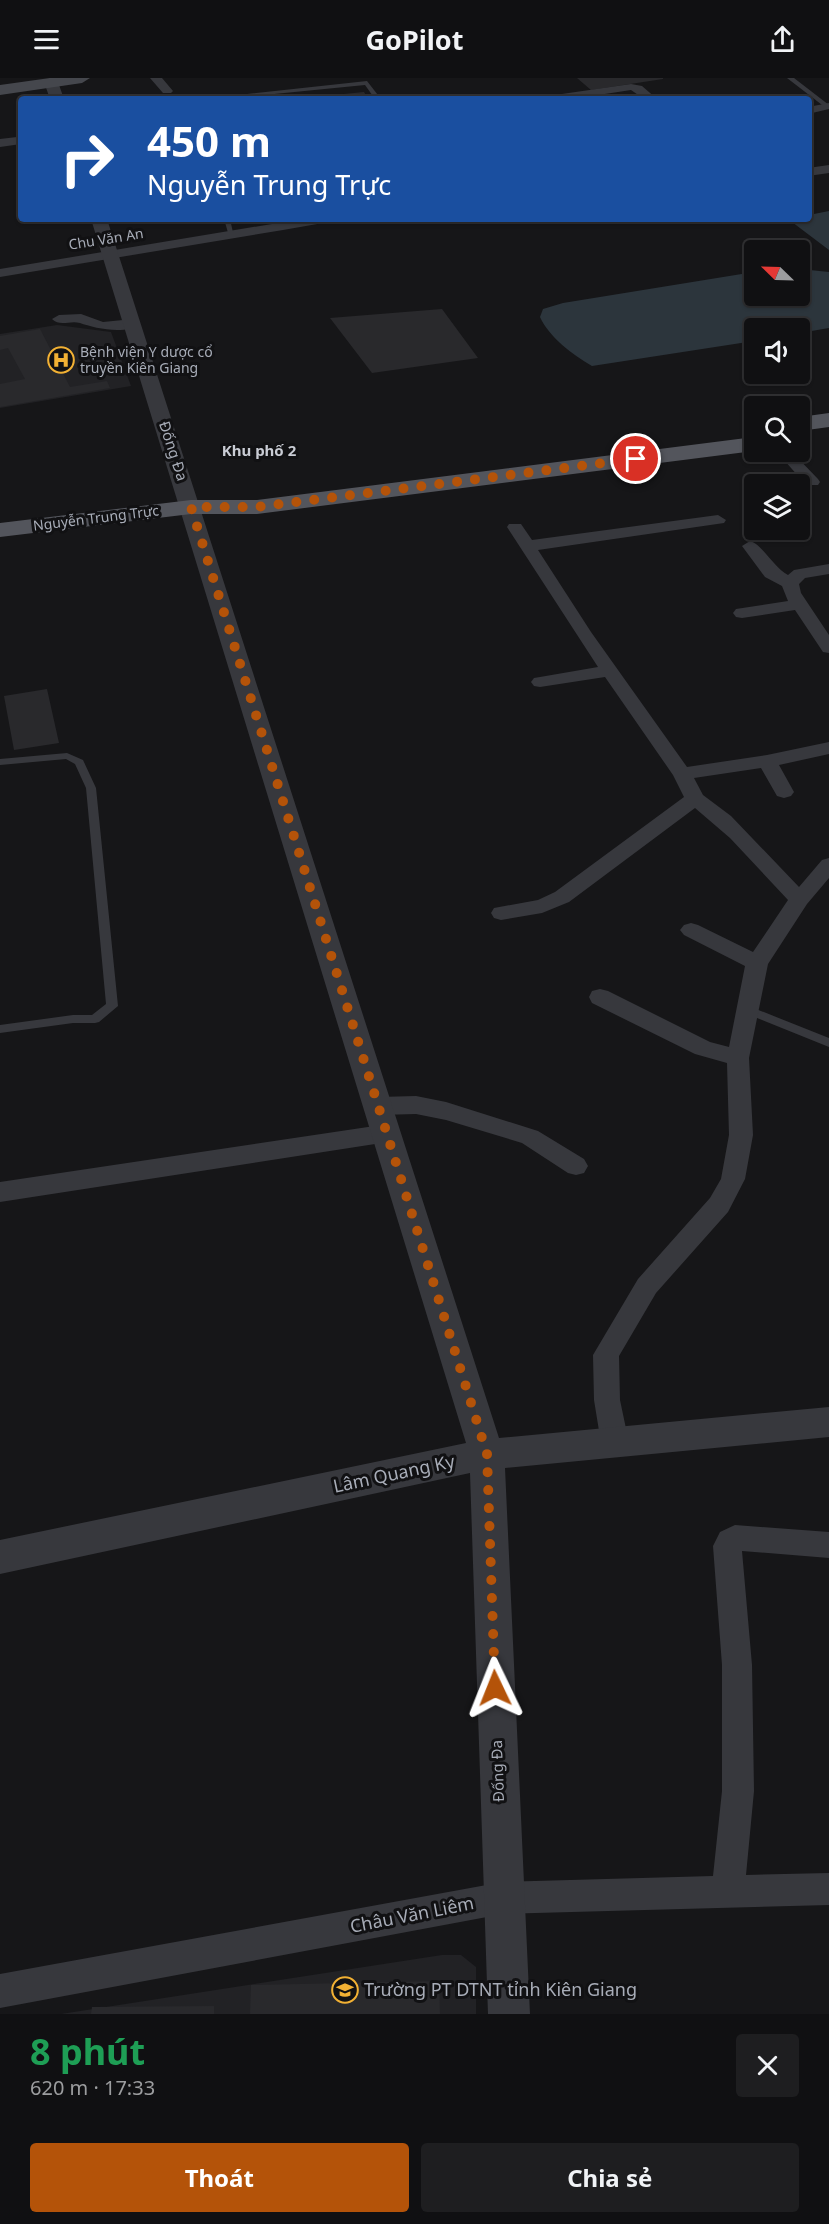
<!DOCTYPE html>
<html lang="vi">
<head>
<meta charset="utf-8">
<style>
	:root { --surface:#101012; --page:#1e1e20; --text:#f1f3f6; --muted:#9c9d9f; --line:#303032; --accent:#b45309 }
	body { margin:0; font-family:"Noto Sans",sans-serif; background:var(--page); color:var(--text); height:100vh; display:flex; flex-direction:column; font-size:22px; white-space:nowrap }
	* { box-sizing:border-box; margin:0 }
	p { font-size:20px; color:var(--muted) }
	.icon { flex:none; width:33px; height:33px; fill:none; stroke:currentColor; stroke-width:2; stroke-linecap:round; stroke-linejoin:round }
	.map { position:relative; height:1936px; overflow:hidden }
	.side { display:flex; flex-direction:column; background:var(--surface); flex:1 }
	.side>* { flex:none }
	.banner { position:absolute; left:18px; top:18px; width:794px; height:126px; border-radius:6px; box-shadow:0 2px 4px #0004,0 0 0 2px var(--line); background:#1a4fa0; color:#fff; overflow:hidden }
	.needle { width:39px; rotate:293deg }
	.buttons { position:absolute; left:744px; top:162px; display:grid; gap:12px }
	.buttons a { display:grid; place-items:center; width:66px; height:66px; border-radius:6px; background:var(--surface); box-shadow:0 2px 4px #0004,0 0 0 2px var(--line); font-size:30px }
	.pin { position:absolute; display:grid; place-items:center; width:51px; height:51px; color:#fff; margin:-26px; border:3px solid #fff; border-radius:50%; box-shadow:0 2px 6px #0007 }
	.me { position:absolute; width:66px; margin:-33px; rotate:358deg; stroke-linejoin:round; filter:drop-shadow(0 0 4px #0008) }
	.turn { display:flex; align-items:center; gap:21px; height:126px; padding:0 30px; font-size:27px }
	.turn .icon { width:78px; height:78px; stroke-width:2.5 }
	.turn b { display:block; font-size:42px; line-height:51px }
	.round { display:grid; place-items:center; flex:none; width:63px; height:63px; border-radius:6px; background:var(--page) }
	.overview { display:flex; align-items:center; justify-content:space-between; height:102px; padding:0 30px }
	h1 { font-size:36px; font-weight:700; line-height:45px; color:#1e9e55 }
	.button { display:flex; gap:12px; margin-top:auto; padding:12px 30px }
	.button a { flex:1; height:69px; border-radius:6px; background:var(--accent); color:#fff; font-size:24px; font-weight:700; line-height:69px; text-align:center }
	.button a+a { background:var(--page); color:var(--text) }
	header { display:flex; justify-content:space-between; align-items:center; height:78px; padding:0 30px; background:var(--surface); font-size:27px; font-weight:700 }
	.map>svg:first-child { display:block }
	.built { fill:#222225 }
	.water { fill:#2c353c }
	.building { fill:#29292c }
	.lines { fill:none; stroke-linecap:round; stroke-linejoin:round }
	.service { fill:#37383d; fill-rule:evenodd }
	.minor { fill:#37383d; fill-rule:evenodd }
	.tertiary { fill:#37383d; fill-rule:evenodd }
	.secondary { fill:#45474d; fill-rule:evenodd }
	.primary { fill:#53555c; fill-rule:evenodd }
	.route { stroke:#b45309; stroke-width:10; stroke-dasharray:0 18 }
	.labels { text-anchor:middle; stroke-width:6; stroke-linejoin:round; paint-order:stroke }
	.far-street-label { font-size:14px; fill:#a8adb8; stroke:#111113 }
	.far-poi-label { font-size:14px; fill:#a8adb8; stroke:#111113; text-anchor:start }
	.street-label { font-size:15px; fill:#a8adb8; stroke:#111113 }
	.far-quarter-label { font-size:15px; font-weight:bold; fill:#c9ccd4; stroke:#111113 }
	.near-street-label { font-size:18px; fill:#a8adb8; stroke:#111113 }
	.near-poi-label { font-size:18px; fill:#a8adb8; stroke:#111113; text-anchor:start }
</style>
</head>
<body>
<header><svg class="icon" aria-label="menu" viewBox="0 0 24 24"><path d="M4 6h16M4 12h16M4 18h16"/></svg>GoPilot<svg class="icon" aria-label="share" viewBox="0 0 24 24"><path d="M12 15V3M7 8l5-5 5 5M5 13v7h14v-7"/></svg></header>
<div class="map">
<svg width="829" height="1936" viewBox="0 0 829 1936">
	<rect width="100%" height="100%" fill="#161618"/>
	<path class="built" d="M57,247l54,7 20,54 -131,22v-74z
		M442,1877h19l15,12v47h-415z"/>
	<path class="water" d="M829,133v39l-41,-31h20l1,-4z
		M800,191l29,3v56l-29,5v-5h-46v13l-162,25c-19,-11 -43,-29 -52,-49l3,-8 20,-6 191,-31v24h46z"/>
	<path class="building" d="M577,0h86v1l-72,11z
		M364,14l4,7h-55v-2z
		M442,231l36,49 -106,15 -42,-55z
		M40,251l30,58 37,-6 3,7 -110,19v-23l25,-5 -17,-31 -8,2v-14z
		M47,611l12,54 -45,7 -10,-54z
		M439,1903l1,33h-190l1,-29z
		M214,1928v8h-123l1,-7z"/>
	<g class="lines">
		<path class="service" d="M787,0h7l35,27v4l-3,-1z
			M367,3l14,18h-6l-10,-14 -142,14h-21z
			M224,141h6l4,18 -5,-1z
			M67,675l16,7 13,28 22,218 -19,16 -4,1h-22l-73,10v-8l73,-10h19l14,-11 -20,-216 -11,-24 -9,-5 -66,6v-6z
			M746,927l83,33v9l-87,-35 -2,-3 2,-3z"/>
		<path class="minor" d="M150,0h12l11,13 -2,2h-8z
			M631,6l11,2 15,13h-13l-13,-9 -59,9h-30l6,-3z
			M829,25v6l-21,5v-7z
			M17,59l4,1v6l-21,3v-8z
			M829,87v8l-21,3v-8z
			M302,141h27l-6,4 -40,7 -283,47v-8z
			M81,236l22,8 30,-3 7,4c-13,13 -46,5 -60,0 -10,-3 -20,4 -28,-4l7,-4z
			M777,374h15l26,27 2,3 -2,3h-12z
			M718,437l8,5 -2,3 -186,27 53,82 96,135 80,-12 62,-13v12l-50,11 15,27 -3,4 -7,2 -7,-2 -16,-28 -67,10 9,17 28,21 68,71 23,-27 7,-2v20l-22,26 -39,60 -19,94 4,77 -8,44 -17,33 -72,81 -37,63 1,44 9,43 -4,8 -10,4 -10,-4 -4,-8 -7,-43 -1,-45 45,-76 72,-81 11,-19 8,-44 -2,-72 -32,-9 -103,-51 -3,-6 3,-6 8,-2 8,2 102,51 19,5 16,-81 -61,-31 -4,-5 4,-5 7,-2 7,2 55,27 35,-52 -58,-62 -35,-30 -126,94 -27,11 -41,7 -7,-2 -3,-5 3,-5 44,-8 17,-8 129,-95 -11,-22 -68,-98 -65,10 -6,-1 -3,-4 3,-4 6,-1 58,-10 -91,-140 2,-3h12l11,16z
			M750,463c12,3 23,26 38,34l6,-5 35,-6v10l-24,4 -6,6 2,9 28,42v18l-6,-1 -28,-42 -53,8 -6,-1 -3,-4 3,-4 52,-8 -6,-15 -17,-9 -23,-31z
			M416,1018l30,6 92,29 46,28 4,7 -4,7 -8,2 -8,-2 -46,-30 -76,-23 -30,-6 -37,1 -8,-3 -4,-6 4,-6 8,-3z
			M388,1046l8,3 4,6 -4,6 -8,3 -388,60v-20z
			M735,1447l94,7v26l-87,-7 10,114 2,126 -8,84 83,-2v32l-326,9 -503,94v-34l503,-92 210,-6 9,-85v-126l-9,-119 7,-14z"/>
		<path class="tertiary" d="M50,0l8,4 6,17h-14l-6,-17z
			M91,141h16l392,1219 330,-31v30l-324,31 25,546h-42l-18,-541 -470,101v-34l466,-97z"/>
		<path class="secondary" d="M50,0h40l-8,5 -82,12v-10z"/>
		<path class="primary" d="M829,335v14l-29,4v-14z
			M754,359v14l-497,63h-66l-191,23v-14l191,-23h66z"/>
	</g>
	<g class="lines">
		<path class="route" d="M495,1610l-8,-234 -296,-947h66l379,-48"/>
	</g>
	<defs>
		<g id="hospital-ring" transform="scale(1.35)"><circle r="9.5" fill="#111113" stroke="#f2b134" stroke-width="1.5"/><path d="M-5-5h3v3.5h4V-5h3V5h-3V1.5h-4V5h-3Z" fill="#f2b134"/></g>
		<g id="school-ring" transform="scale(1.35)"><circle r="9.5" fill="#111113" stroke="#f2b134" stroke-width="1.5"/><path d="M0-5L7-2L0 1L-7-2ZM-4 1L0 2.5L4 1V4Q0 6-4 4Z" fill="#f2b134"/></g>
	</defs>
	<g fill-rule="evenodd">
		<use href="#hospital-ring" x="61" y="282"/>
		<use href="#school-ring" x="345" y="1912"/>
	</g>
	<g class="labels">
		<g class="far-street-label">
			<text transform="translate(106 161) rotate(-9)" y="5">Chu Văn An</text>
			<text transform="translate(96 440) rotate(-7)" y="5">Nguyễn Trung Trực</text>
		</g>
		<g class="far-poi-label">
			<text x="80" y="279">Bệnh viện Y dược cổ<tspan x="80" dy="16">truyền Kiên Giang</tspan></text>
		</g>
		<g class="street-label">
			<text transform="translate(173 373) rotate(72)" y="5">Đống Đa</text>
			<text transform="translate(498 1693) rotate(-92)" y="5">Đống Đa</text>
		</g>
		<g class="far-quarter-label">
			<text x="259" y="378">Khu phố 2</text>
		</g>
		<g class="near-street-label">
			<text transform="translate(394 1396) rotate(-12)" y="6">Lâm Quang Ky</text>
			<text transform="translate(412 1837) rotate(-11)" y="6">Châu Văn Liêm</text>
		</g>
		<g class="near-poi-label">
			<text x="364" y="1918">Trường PT DTNT tỉnh Kiên Giang</text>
		</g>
	</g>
</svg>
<div class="buttons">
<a><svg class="needle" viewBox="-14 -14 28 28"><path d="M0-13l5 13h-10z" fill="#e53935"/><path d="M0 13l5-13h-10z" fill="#9c9d9f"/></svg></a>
<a><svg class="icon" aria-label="sound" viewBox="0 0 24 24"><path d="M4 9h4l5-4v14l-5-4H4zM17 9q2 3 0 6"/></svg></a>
<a><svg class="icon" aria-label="search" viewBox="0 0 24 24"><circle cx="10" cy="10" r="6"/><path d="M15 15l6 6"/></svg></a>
<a><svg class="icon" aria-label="layers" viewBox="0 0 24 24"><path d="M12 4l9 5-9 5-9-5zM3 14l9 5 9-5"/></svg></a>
</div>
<div class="pin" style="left:636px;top:381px;background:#d93025"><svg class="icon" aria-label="arrive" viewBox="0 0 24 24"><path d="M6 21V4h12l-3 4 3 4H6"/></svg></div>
<svg class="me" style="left:495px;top:1610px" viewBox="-20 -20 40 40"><path d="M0-17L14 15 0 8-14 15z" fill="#b45309" stroke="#fff" stroke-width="4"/></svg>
<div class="banner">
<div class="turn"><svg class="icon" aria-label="right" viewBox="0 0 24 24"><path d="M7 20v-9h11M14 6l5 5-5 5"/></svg><div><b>450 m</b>Nguyễn Trung Trực</div></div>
</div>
</div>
<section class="side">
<div class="overview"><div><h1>8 phút</h1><p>620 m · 17:33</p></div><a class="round"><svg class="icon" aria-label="close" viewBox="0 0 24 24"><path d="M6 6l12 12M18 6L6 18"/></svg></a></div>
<div class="button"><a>Thoát</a><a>Chia sẻ</a></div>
</section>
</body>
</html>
